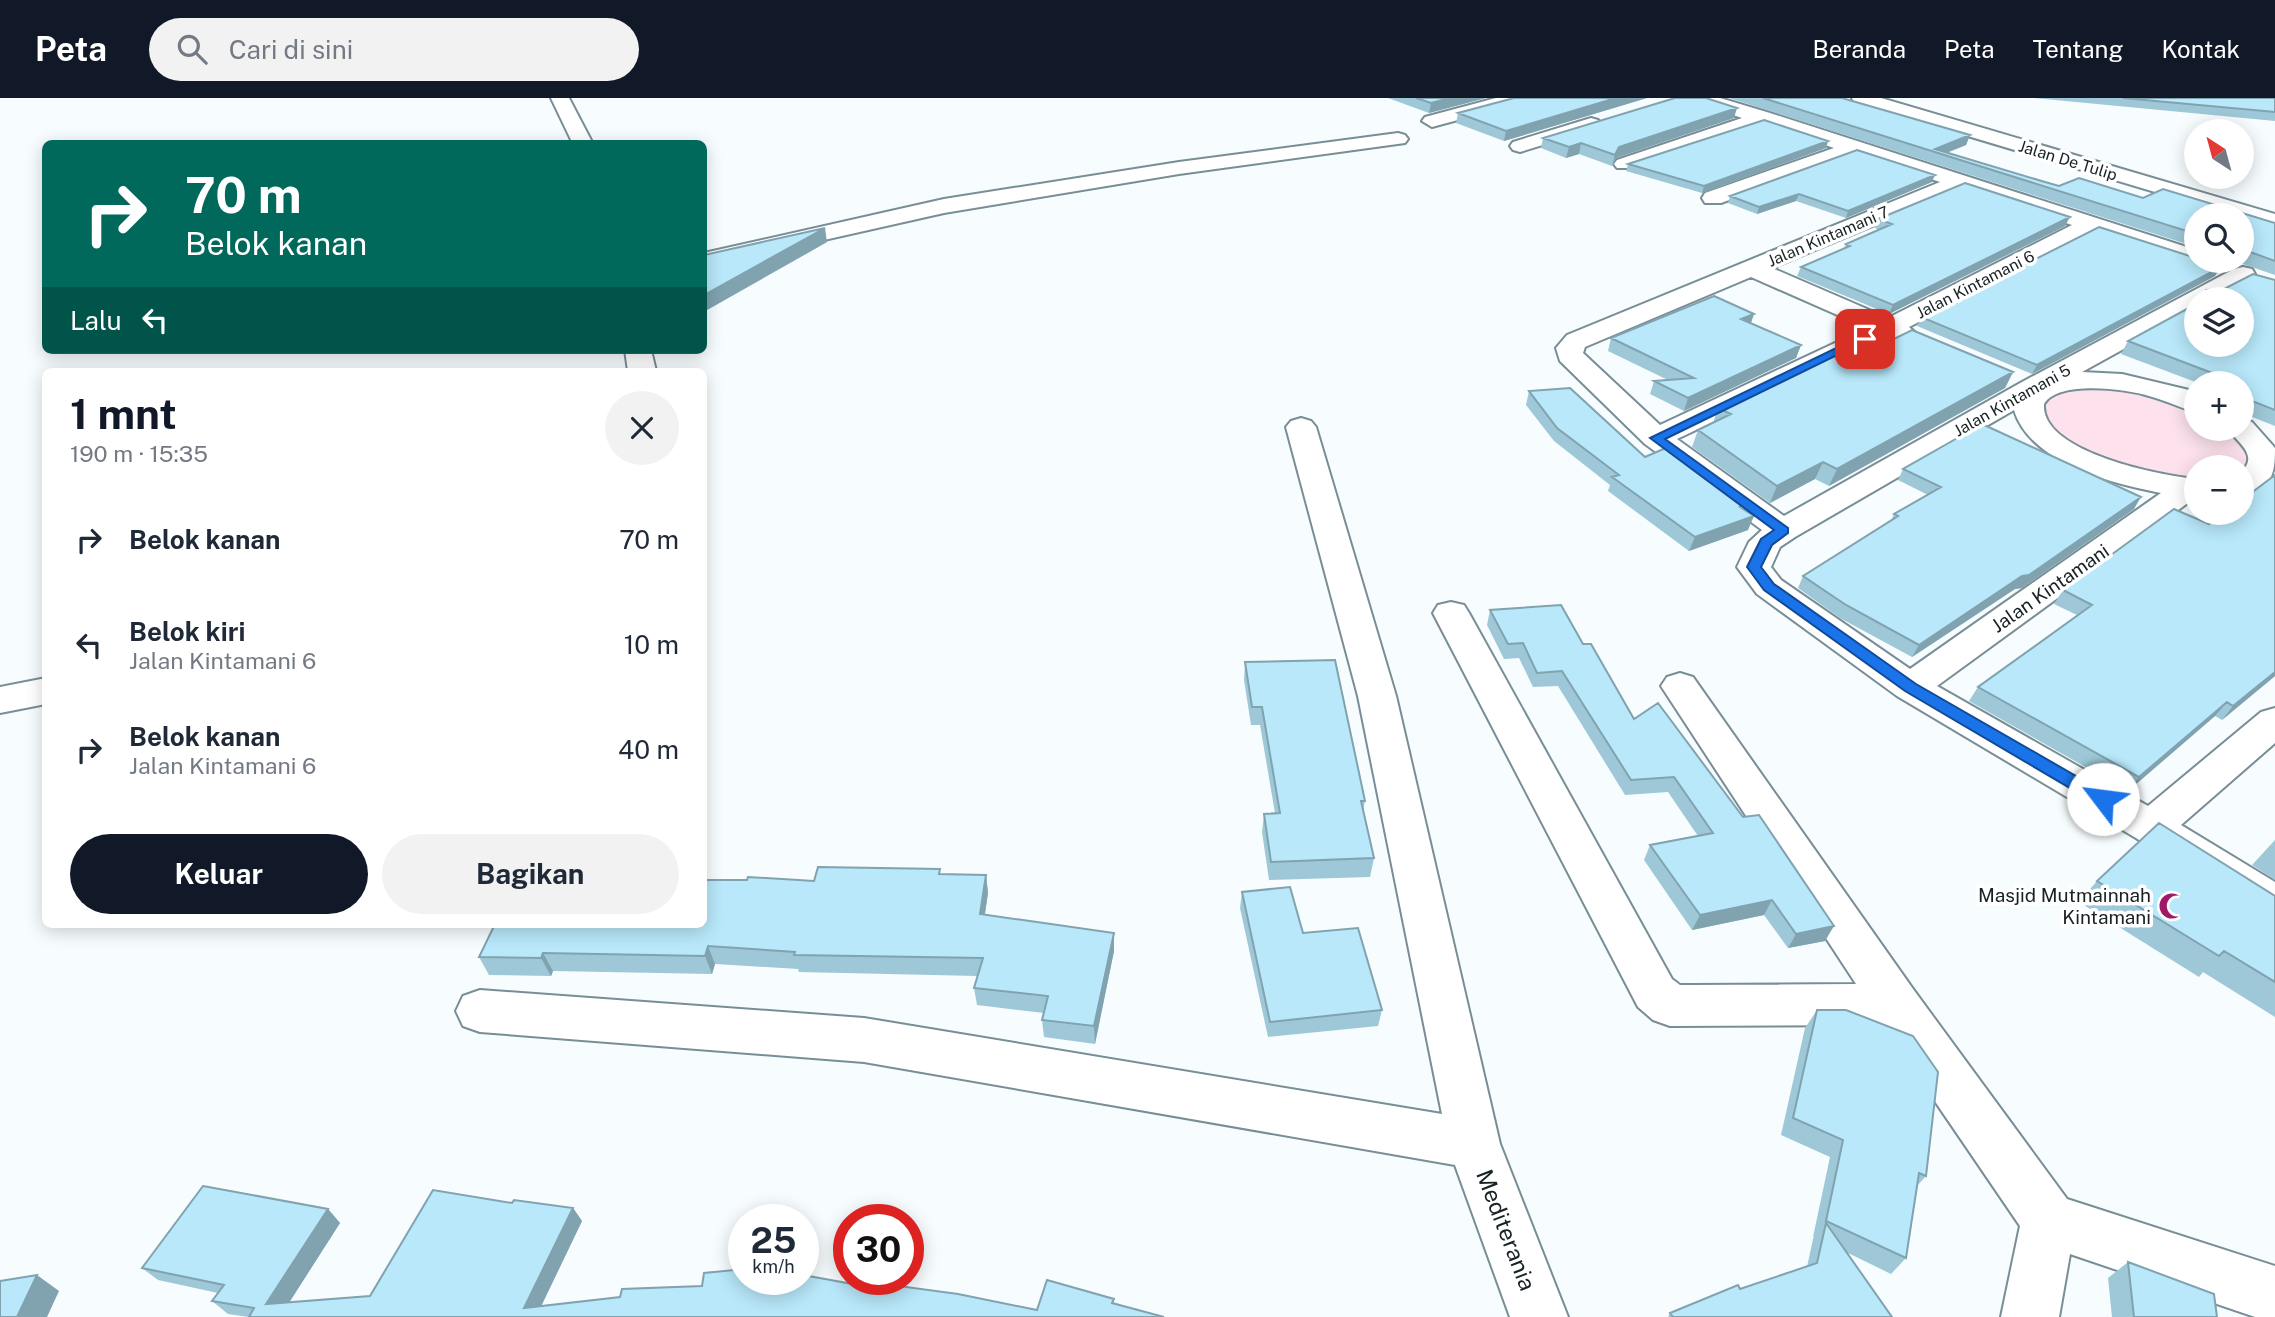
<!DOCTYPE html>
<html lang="id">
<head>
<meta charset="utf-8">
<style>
	:root { --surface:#fff; --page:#f2f2f3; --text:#1f2937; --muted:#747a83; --accent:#111827 }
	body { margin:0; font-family:"Public Sans",sans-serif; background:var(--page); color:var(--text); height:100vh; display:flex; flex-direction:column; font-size:26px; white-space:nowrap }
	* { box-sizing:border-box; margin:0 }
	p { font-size:23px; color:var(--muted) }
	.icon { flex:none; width:38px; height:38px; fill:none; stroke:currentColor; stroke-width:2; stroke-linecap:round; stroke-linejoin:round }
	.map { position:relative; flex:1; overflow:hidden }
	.side { position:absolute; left:42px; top:270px; width:665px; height:560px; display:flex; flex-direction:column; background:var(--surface); border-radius:10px; box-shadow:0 4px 18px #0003 }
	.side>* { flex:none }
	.hud { position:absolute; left:42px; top:42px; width:665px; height:214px; border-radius:10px; box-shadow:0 4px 18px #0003; background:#00695c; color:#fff; overflow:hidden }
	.needle { width:46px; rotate:324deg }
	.controls { position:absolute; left:2184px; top:21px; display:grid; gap:14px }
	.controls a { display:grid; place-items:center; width:70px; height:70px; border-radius:50%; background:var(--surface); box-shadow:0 4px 18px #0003; font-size:35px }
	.speed { position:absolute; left:728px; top:1106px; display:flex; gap:14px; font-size:35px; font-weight:700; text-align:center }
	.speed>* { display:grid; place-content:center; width:91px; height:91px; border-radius:50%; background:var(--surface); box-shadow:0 4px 18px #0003; line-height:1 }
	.speed small { font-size:18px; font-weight:400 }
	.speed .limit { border:10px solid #d22; background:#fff; color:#111 }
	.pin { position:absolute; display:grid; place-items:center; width:60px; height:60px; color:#fff; margin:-30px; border-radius:14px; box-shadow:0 4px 10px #0006 }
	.me { position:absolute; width:77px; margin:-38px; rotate:300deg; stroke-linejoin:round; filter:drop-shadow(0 0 5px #0008) }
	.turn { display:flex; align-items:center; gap:24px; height:147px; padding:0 28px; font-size:32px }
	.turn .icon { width:91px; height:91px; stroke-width:2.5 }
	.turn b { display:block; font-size:49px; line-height:60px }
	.then { display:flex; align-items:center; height:66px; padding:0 28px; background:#0003; gap:14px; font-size:26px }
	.round { display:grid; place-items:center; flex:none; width:74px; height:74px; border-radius:37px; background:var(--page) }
	.headline { display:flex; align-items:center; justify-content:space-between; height:119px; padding:0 28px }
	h1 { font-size:42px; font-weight:700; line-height:52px; color:var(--accent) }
	.primary-button { display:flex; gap:14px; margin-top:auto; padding:14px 28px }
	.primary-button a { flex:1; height:80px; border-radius:42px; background:var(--accent); color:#fff; font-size:28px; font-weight:700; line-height:80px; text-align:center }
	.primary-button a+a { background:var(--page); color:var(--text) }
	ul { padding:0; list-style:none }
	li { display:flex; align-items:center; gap:21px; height:105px; padding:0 28px }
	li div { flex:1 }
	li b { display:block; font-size:26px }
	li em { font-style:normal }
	header { display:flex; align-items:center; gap:42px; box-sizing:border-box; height:98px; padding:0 35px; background:var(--accent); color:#fff }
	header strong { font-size:33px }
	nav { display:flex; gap:38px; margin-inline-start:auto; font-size:24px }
	.search { width:490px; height:63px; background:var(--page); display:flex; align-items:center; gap:18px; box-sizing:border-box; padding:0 24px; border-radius:38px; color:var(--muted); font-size:26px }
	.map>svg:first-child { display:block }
	.green { fill:#fde2ed }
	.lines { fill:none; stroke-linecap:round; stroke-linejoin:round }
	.street-casing { stroke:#788e96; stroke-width:4 }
	.street { fill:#fff; fill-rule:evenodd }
	.wall { fill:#9ec8d7 }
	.shaded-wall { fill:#81a2af }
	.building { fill:#b8e8fa; stroke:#81a2af; stroke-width:2 }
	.route { fill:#1a73e8; stroke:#114b97; stroke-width:2 }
	.labels { text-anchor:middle; stroke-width:7; stroke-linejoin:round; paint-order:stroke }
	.far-street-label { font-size:16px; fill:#182124; stroke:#fff }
	.street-label { font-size:19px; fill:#182124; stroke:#fff }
	.poi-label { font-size:19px; fill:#182124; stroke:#fff; text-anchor:end }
	.near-street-label { font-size:23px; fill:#182124; stroke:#fff }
</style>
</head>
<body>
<header>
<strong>Peta</strong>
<div class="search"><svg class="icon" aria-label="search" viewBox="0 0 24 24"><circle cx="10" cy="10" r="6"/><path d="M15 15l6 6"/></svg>Cari di sini</div>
<nav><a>Beranda</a><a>Peta</a><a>Tentang</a><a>Kontak</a></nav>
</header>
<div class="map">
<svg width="2275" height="1219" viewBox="0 0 2275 1219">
	<rect width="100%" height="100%" fill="#f7fcfe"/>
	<path class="green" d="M2103,287l71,15 22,9v20l36,1 15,17 1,19 -6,3v-2h-46v14h-7l-77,-15 -59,-32 -14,-31 12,-11z"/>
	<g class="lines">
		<g class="street-casing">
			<path id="street" d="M551,0h18l24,46h-20z
				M1496,0h30l-2,4 -92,25 -10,-6 3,-4z
				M1692,0h28l50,15 426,137v11h10l-10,4 -8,-2 -94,-31 -185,95 9,8 -4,6 -9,2 -16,-5 -212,101 107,77 238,-134 212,-113 9,-2 9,2 3,5 -3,5 -37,20h-19v10l-114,63 40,2 67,16 7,3v19c-16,-4 -31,-12 -47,-16 -24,-7 -90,-16 -105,8 -4,48 117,72 152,75v18l-259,189 211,120 113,-94 14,-4v35l-94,82 94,57v40l-16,-5 -123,-79 -239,-142 -140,-102 -20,-27 12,-25 13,-12 -117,-86 -85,-83 -4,-13 11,-13 373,-153 -86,-28 -133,49h-16l-3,-5 3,-5 129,-45 -72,-24 -131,44h-14l-3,-4 3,-4 125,-42 -48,-16zM1961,91l111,36 -184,93 -116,-50zM1751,179l116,51 -207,97 -77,-72 2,-6zM2014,312c16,53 99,74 147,83l-251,176 -129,-89 -10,-13 9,-20 15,-10z
				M1852,0h29l394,116v14l-33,-10v-3h-10l-378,-113z
				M1591,20l7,2 3,4 -3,4 -78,24 -7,-2 -3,-4 3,-4z
				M1398,35l7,2 3,4 -3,4 -226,31 -235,39 -240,54v-14l240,-54 235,-37z
				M625,252h26l5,21h-28z
				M1301,320l10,3 5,6 80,269 104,448 68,173h-58l-55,-152 -591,-103 -384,-30 -17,-6 -7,-15 7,-15 17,-6 384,28 578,96 -84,-418 -72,-269 5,-6z
				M2242,321l10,3 23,26c0,28 -3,39 -33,46v-23c17,-16 -5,-29 -14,-42h14z
				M1451,504l13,3 5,8 203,366 8,6h13l163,-1 -195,-298 6,-9 13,-4 13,4 220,312 154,210 208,67v51h-20l-185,-63 -11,63h-58l19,-91 -137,-201 -213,1 -17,-6 -15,-13 -205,-394 5,-8z
				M46,580v26l-46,9v-26z"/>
		</g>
		<use href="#street" class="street"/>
	</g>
	<path class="wall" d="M1388,0h98l-57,15z
		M1514,0h133l-143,43 -48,-18 2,-10z
		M1729,0h113l128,37 -4,10 -19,8 98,29 14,4 20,-8 64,20 20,-9 112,34v52l-41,-14h8v-46h-46v32z
		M2034,0h241v23z
		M1734,20l-118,40 -4,8 -33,-12 -13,4 -25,-10 2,-10z
		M1828,43l-2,7 -124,45 -76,-22 2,-7z
		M1932,84l-86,36 -50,-17 -39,13 -29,-11 2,-7z
		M1878,121l187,7 -176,88 -92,-38 4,-9 43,-19 2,-4 33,-14 -4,-2z
		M827,144l-120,68 -3,-1v-54z
		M2215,178l-183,98 -115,-48 4,-9z
		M2275,182v146l-33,-13v-30h-44l-77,-29 7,-13 114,-42h-42l6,-9 18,-1z
		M1751,225l50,22 -5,13 -112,53 -34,-17 4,-13 14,-1 -60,-29 3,-13z
		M1849,263l164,11 -8,16 -176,98 -14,-7 -45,24 -78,-56 6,-17 15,-7 5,-15z
		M1529,293l116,66 103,73 -59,21 -81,-60 2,-6 -56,-44 -28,-36z
		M1903,371l231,40 -112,79 -7,1 -103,68 -72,-39 -42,-30 5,-12 88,-55 3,-7 34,-19 -30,-15z
		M2275,377v201l-53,44 -7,-4 -87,75 -159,-90 9,-14 99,-72 -23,-11 9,-14 146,-66z
		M1490,512l93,34 51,75 191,222 -37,7 -24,-33 -72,15 -48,-70 6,-15 48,-9 -30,-44 -43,3 -67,-109 -25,1 -14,-29 -15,1 -17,-34z
		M1245,564l120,139 -2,10 11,47 -4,19 -101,3 -7,-48 2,-18 11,-1 -15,-88h-9l-7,-45z
		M2275,742v40l-23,-15z
		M941,776l45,1 2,18 -3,22 129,18v18l-19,93 -51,-7 -2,-17 2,-7 -67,-8 -3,-17 3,-12 -178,-4 -1,-3 -83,-5 -3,10 -159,-3 -2,5 -62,-1 -10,-18 335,-76z
		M2097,783l178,15v121l-72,-45 -4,5 -120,-75z
		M1242,794l61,41 79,77 -4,16 -110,11 -28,-129z
		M1817,912l109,166 -9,10 -11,72 -15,16 -45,-22 46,65h-224l2,-4 70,-24 67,-22 6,-28 1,-2h-1l17,-80 -49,-22 24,-107z
		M512,1105l61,5 9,13 -41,85 350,-15 146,19 77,-11v4l50,14h-915l-21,-3 -16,-13 6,-8 -60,-13 -16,-12 186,-59 12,14 -51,79 81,-6z
		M2128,1164l89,55h-105l-4,-39z"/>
	<path class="shaded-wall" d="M1450,0h36l-57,15 2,-10z
		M1616,0h31l-143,43 2,-10z
		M1737,10l-3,10 -118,40 -4,8 3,-11 4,-8z
		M1970,37l-4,10 -23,9 -8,-5z
		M1828,43l-2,7 -124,45 2,-7z
		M1581,45l-2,11 -13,4 3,-11z
		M1935,77l-3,7 -86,36 2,-7z
		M1799,96l-3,7 -39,13 2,-7z
		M2070,119l-5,9 -176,88 4,-9z
		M825,130l2,14 -120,68 -3,-15z
		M2221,169l-6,9 -183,98 5,-9z
		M1754,216l-4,12 -9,-7z
		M1801,247l-5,13 -112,53 4,-13z
		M2013,274l-8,16 -176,98 8,-17z
		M1823,364l-8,17 -45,24 7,-17z
		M2141,399l-7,12 -112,79 -7,1 -103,68 7,-12z
		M1754,418l-6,14 -59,21 6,-14z
		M2275,574v4l-53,44 11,-14z
		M2227,604l-12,14 -87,75 11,-14z
		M986,777l2,18 -6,39 -2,-18z
		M1772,802l-8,15 -72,15 8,-15z
		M1834,828l-9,15 -37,7 8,-14z
		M1114,835v18l-19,93 -1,-18z
		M708,848l7,18 -3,10 -7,-18z
		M543,855l10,18 -2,5 -10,-18z
		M573,1110l9,13 -46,96 -12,-9z
		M328,1111l12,14 -60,94 -14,-13z
		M37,1177l22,16 -12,26h-30z"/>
	<path class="building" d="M1416,0h34l-19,5z
		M1514,0h102l-110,33 -48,-18z
		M1675,0h31l31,10 -118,39 -4,8 -34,-12 -12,4 -26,-9z
		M1763,0h79l128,37 -35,14 110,33 14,4 20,-8 64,20 20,-9 112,34v38l-33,-12v-34h-46v19z
		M2123,0h152v14z
		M1764,22l64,21 -124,45 -76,-22z
		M1857,52l78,25 -87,36 -49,-17 -40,13 -29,-11z
		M1965,85l105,34 -177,88 -92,-38 49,-21 -4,-2 46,-20 -14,-5z
		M2099,129l97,31v3h16l1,3 8,3 -184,98 -116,-48z
		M825,130l-121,67v-40z
		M2253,176l22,6v130l-33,-13v-14h-9l3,-1 -108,-41 68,-37v41h46v-46h-37l1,-9 18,-1z
		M1714,198l40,18 -13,5 60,26 -113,53 -34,-17 40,-3 -83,-40z
		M1912,232l101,42 -176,97 -14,-7 -46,24 -79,-56 33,-16 -13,-6 114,-53 17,6z
		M1570,290l75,69 23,-10 79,57 -7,3 14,9 -59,21 -83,-60 7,-2 -62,-47 -28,-37z
		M1982,326l159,73 -112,78 -7,1 -103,69 -73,-40 -43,-29 95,-60 -4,-2 47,-27 -38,-18z
		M2275,377v197l-42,34 -6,-4 -88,75 -161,-90 114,-82 -29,-15 111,-81 35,15 16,-11h17v-13z
		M1561,507l22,39h8l43,75 24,-16 85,114 16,-2 75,111 -38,8 -24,-34 -72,15 -50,-70 63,-12 -39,-56 -43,3 -69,-109 -25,2 -14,-30 -15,1 -18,-34z
		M1335,562l30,141h-4l13,57 -103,4 -7,-48 16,-1 -18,-106h-10l-7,-45z
		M2159,725l116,73v86l-51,-31 -5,5 -122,-75z
		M818,769l122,2 -1,5 47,1 -6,39 134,19 -20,93 -52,-6 6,-24 -74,-8 9,-30 -189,-3 1,-3 -87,-6 -3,10 -162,-3 -2,5 -62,-1 16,-33h209v-44h43l1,-3 66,4z
		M1290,789l13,46 55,-5 24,82 -112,12 -28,-130z
		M1817,912h29l67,26 25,36 -12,104 -7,-3 -13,85 -80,-37 17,-81 -50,-22z
		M203,1088l125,23 -62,95 104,-8 63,-106 79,13 2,-3 59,8 -49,100 96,-11 2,-8 80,-3 2,-13 40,-4v10h59v-4l88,16 1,-6 66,9 79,16 10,-30 67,19 -2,4 52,14h-915l5,-9 -42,-7 12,-16 -82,-17z
		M1826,1125l66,94h-219l-3,-4 68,-28 2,4 77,-26z
		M2128,1164l86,32 3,23h-83z
		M37,1177l-20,42h-17v-36z"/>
	<path class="route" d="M1861,238l9,3 -205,100 123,89v5l-16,12 -11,22 13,17 142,100 193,111 3,4 -3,5h-12l-192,-113 -141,-101 -17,-23 14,-28 13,-9 -124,-92z"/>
	<defs>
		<g id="mosque-bare" transform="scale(2.1)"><path d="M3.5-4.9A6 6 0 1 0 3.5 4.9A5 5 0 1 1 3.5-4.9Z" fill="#a11966" stroke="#fff" stroke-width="2.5" paint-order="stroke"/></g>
	</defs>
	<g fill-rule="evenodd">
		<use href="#mosque-bare" x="2172" y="808"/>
	</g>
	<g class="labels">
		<g class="far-street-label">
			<text transform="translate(2068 62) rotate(17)" y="6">Jalan De Tulip</text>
			<text transform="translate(1828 138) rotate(-23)" y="6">Jalan Kintamani 7</text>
			<text transform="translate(1975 186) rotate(-27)" y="6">Jalan Kintamani 6</text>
			<text transform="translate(2012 302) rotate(-29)" y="6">Jalan Kintamani 5</text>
		</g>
		<g class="street-label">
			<text transform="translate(2050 490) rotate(-35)" y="7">Jalan Kintamani</text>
		</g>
		<g class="poi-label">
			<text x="2151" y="804">Masjid Mutmainnah<tspan x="2151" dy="22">Kintamani</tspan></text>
		</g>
		<g class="near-street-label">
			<text transform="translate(1506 1132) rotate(69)" y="8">Mediterania</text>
		</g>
	</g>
</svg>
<div class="controls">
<a><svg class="needle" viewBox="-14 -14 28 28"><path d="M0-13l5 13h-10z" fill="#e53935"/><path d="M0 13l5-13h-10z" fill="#747a83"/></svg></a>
<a><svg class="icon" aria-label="search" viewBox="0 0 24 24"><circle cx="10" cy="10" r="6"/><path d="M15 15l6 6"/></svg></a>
<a><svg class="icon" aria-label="layers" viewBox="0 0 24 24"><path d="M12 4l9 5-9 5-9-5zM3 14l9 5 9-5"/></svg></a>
<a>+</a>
<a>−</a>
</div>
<div class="speed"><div>25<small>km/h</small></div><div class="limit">30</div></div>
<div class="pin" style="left:1865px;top:241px;background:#d93025"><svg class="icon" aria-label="arrive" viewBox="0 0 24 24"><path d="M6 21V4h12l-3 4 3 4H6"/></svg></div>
<svg class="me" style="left:2103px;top:701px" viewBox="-20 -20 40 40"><circle r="19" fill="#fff"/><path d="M0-13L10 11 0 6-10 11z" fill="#1a73e8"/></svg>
<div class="hud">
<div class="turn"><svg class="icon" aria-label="right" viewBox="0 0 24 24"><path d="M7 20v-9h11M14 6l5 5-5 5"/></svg><div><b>70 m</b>Belok kanan</div></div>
<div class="then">Lalu<svg class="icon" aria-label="left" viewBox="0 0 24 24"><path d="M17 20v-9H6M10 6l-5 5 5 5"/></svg></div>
</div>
<section class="side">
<div class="headline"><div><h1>1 mnt</h1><p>190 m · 15:35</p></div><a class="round"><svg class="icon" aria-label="close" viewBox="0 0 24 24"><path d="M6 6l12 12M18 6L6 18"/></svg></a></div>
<ul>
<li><svg class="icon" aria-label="right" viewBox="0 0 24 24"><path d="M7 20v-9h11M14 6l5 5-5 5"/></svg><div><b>Belok kanan</b></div><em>70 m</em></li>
<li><svg class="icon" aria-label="left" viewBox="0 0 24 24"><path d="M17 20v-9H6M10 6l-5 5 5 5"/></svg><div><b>Belok kiri</b><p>Jalan Kintamani 6</p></div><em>10 m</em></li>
<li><svg class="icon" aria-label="right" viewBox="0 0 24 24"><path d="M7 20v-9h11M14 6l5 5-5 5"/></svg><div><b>Belok kanan</b><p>Jalan Kintamani 6</p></div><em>40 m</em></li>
</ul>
<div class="primary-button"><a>Keluar</a><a>Bagikan</a></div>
</section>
</div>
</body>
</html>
